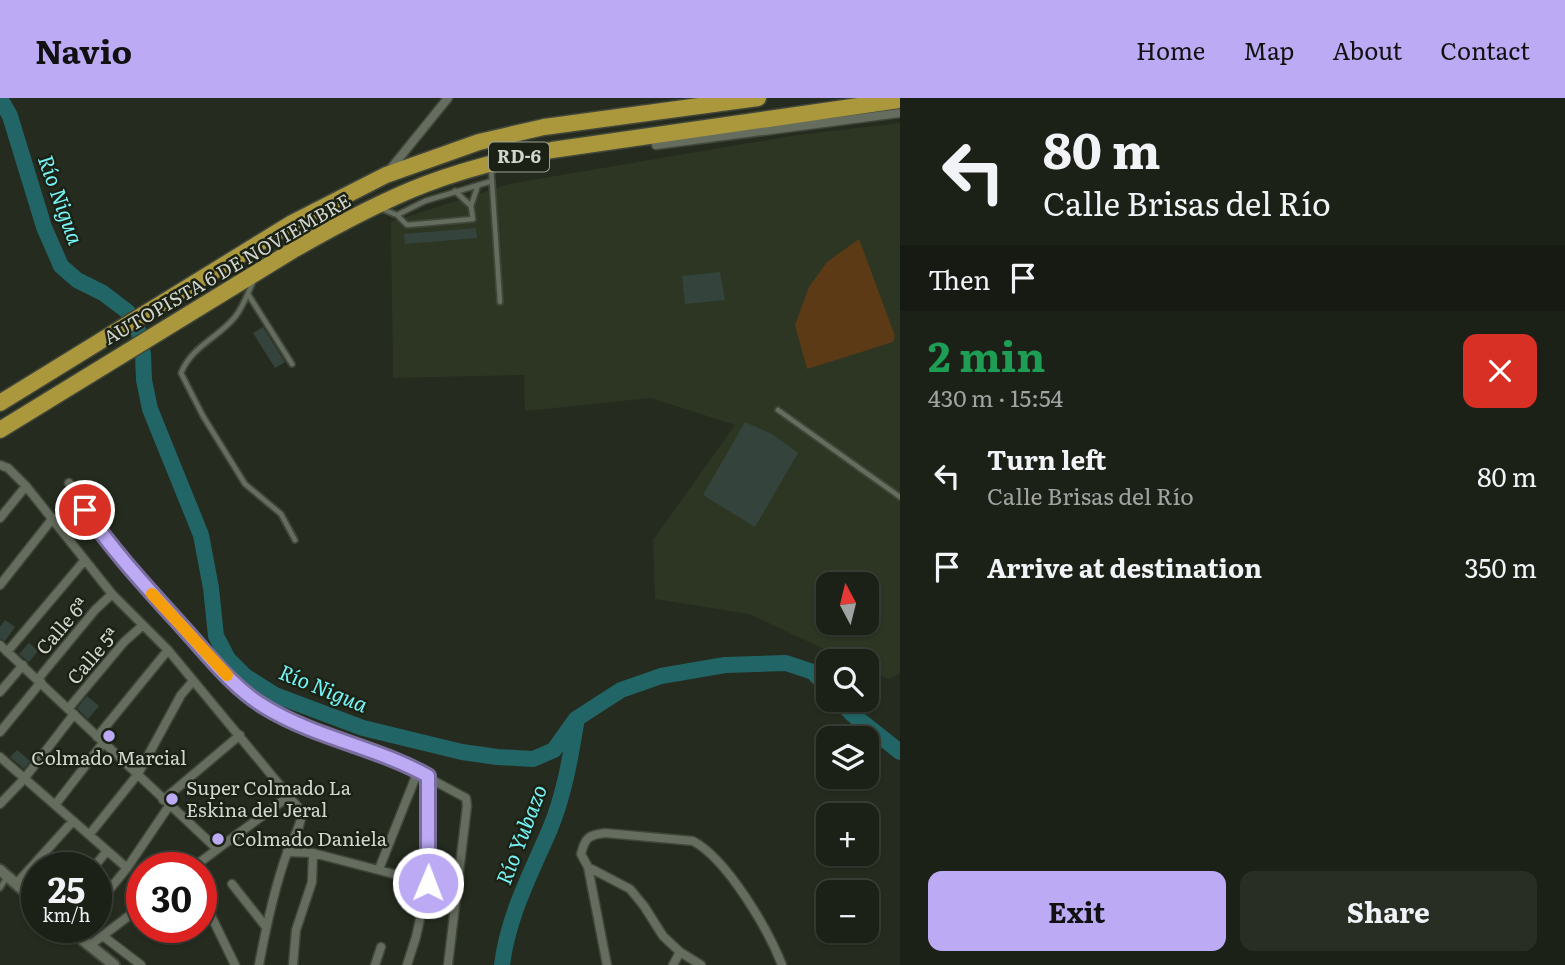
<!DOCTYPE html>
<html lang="en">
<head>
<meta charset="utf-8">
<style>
	:root { --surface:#1c2117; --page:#292e24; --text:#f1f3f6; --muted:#a0a3a1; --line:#3a3e36; --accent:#bcaaf5 }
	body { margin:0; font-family:Literata,serif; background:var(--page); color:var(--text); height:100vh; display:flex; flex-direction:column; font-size:26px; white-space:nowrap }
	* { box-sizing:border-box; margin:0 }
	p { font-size:23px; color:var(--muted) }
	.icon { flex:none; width:38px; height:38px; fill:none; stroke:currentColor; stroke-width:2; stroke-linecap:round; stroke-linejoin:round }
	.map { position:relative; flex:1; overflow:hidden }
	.side { display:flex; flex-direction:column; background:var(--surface); width:665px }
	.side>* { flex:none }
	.top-card { background:#1c2117; color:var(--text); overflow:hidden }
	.needle { width:46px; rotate:353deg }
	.controls { position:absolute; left:816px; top:474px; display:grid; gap:14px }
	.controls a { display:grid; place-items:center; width:63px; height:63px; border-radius:14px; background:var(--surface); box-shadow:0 2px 5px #0004,0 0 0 2px var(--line); font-size:35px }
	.speed { position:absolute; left:21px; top:754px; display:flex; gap:14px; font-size:35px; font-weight:700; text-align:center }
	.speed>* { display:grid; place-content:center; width:91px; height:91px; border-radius:50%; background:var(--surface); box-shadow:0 2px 5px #0004,0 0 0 2px var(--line); line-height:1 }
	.speed small { font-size:18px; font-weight:400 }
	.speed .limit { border:10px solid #d22; background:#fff; color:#111 }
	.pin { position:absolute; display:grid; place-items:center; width:60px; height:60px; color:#fff; margin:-30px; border:4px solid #fff; border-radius:50%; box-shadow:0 2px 7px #0007 }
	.me { position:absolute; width:77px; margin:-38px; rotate:1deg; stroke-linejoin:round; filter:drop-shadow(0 0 5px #0008) }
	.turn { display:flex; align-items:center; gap:24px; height:147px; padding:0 28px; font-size:32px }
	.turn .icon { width:91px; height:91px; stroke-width:2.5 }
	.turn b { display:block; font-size:49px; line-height:60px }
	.then { display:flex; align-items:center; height:66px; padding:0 28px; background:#0003; gap:14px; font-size:26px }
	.round { display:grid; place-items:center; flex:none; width:74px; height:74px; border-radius:14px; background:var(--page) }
	.overview { display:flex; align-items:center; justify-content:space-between; height:119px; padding:0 28px }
	h1 { font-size:42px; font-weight:700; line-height:52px; color:#1e9e55 }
	.primary-button { display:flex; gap:14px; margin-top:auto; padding:14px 28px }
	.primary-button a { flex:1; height:80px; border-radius:14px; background:var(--accent); color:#111; font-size:28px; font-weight:700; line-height:80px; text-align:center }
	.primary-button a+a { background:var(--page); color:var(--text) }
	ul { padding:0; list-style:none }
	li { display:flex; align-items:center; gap:21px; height:91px; padding:0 28px }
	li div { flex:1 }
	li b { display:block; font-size:26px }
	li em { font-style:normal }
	header { display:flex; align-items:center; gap:42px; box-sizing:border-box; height:98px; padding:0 35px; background:var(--accent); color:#111 }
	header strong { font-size:33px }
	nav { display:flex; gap:38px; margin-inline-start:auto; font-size:24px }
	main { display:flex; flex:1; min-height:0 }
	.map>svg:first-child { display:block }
	.built { fill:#2c3623; fill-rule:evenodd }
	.green { fill:#5c3a16 }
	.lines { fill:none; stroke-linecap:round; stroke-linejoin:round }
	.river { stroke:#226566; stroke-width:16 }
	.building { fill:#34443c }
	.service-casing { stroke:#41463b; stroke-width:8 }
	.minor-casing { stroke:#41463b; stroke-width:11 }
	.tertiary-casing { stroke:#41463b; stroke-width:14 }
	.motorway-casing { stroke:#41463b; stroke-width:19 }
	.service { stroke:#656d5e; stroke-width:4.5 }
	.minor { stroke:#656d5e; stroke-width:8 }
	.tertiary { stroke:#656d5e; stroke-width:10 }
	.motorway { stroke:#ab983c; stroke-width:16 }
	.route-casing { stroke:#7a6e9f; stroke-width:18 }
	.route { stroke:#bcaaf5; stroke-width:12 }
	.slow { stroke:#f59e0b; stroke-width:12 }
	.poi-dot { fill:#bcaaf5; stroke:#1b2215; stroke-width:2.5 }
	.labels { text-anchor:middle; stroke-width:5; stroke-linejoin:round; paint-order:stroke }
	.shield { fill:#1b2215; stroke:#9ba096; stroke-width:2 }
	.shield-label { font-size:18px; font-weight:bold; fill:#d2d6ce }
	.street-label { font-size:19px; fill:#d2d6ce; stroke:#1b2215 }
	.poi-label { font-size:19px; fill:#d2d6ce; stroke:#1b2215; text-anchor:start }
	.water-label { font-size:21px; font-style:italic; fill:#75f4f6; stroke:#1b2215 }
</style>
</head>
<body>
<header>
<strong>Navio</strong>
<nav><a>Home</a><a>Map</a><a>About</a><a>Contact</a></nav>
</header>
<main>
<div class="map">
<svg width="900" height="867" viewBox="0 0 900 867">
	<rect width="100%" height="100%" fill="#252c1f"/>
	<path class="built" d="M900,25v550l-11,6 -23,-10v-7l-16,-1 -101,-47 -94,-15 -2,-59 82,-115 -84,-27 -126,13 -1,-36 -131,3 -2,-156 118,-38 288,-49zM828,486h38v39h-38z"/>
	<path class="green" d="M859,141l36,97 -2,6 -86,27 -12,-44 14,-38 18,-25z"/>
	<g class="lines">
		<path class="river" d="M0,0l10,18 34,111 17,39 16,14 26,13 25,19 11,21 4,21 1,26 6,29 51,126 10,53 5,48 12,23 17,17 30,19 88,33 99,24 35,5 36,2 21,-9 22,-31 45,-29 40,-14 64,-11 61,-2 27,9 15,16
			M839,602l13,14 48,38
			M502,867c6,-49 29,-92 48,-136 14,-34 20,-69 26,-105"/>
	</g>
	<path class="building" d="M476,130l1,10 -72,6 -1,-10z
		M720,174l5,28 -40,4 -3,-28z
		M263,229l22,35 -10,6 -22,-35z
		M745,324l27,12 26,19 -43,74 -52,-32z
		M5,522l10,7 -10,14 -5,-2v-12z
		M29,545l9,8 -9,11 -10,-8z
		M87,598l12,10 -11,13 -11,-11z
		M17,652l13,11 -6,8 -14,-12z"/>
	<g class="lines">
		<g class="service-casing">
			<path id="service" d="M491,69l9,135
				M471,108l7,-21
				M380,110l17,7 10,10 66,-6 -2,-13 -16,-15
				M397,117l28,-14 67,-20
				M253,184c-5,11 -10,25 -18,35 -17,21 -43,29 -54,56l22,43 42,68 36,30 14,26
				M248,196l44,70
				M778,312l122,87
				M0,790l7,-11"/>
		</g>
		<g class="minor-casing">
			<path id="minor" d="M656,47l244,-32
				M388,74l60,-74
				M0,367l8,3 18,18 86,108 56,56 134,162c-1,15 -9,26 -15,41 -13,36 -21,74 -28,112
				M69,385l34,53 39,48 75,81 45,41 61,29 72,25 71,38 1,8 -19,159
				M0,420l26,-32
				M0,487l53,-67
				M0,547l217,204
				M7,554l77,-91
				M38,581l57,-69 17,-16
				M0,594l23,-27
				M68,611l56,-67 19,-17
				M0,634l41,-50
				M97,639l71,-87
				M0,659l127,111
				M163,702l77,-65
				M0,706l24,-25 50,-65
				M55,707l48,-62
				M89,737l49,-61 43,-79 12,-14
				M287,754l26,1 115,30
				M588,769l42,22 14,17 19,30 17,16 21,13
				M93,770l14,-17
				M192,770l97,-72
				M379,771l39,-98
				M16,786l57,-63
				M232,786l34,43
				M201,797l34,70
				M96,808l31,-38 42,-62
				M103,838l38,29
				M89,848l53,-40
				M293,867l3,-35 16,-48 1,-29
				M375,867l6,-18
				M407,867l9,-28 12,-54 -1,-107
				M607,867l-19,-98 -7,-13c4,-16 7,-19 24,-21l88,8c34,18 75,88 89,124
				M673,867l7,-13"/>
		</g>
		<g class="tertiary-casing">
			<path id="tertiary" d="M0,772l37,32
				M68,830l46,37"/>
		</g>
		<g class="motorway-casing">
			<path id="motorway" d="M0,305l292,-180 94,-48 93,-33 65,-15 214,-29
				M0,332l295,-181c42,-24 86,-48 131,-65 42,-16 84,-26 126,-34l348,-50"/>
		</g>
		<use href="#service" class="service"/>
		<use href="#minor" class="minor"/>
		<use href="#tertiary" class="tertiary"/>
		<use href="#motorway" class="motorway"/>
	</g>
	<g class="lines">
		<g class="route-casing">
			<path id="route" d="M85,412c30,44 67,83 103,123 23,26 47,56 77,74 51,31 111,40 163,69v107"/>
		</g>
		<use href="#route" class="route"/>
		<path class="slow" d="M152,496l75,81"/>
	</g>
	<g class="poi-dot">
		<circle cx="109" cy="638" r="7"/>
		<circle cx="172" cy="701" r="7"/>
		<circle cx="218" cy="741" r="7"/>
	</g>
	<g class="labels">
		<rect class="shield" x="489" y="44.5" width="60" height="29" rx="5"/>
		<g class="shield-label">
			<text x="519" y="65">RD-6</text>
		</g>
		<g class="street-label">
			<text transform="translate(227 171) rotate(-30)" y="7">AUTOPISTA 6 DE NOVIEMBRE</text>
			<text transform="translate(62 528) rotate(-49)" y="7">Calle 6ª</text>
			<text transform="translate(93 558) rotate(-49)" y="7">Calle 5ª</text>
		</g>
		<g class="poi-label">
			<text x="109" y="667" text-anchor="middle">Colmado Marcial</text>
			<text x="186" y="697">Super Colmado La<tspan x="186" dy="22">Eskina del Jeral</tspan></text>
			<text x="232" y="748">Colmado Daniela</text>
		</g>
		<g class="water-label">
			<text transform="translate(60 102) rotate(70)" y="7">Río Nigua</text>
			<text transform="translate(323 591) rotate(22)" y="7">Río Nigua</text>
			<text transform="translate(522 737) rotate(-69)" y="7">Río Yubazo</text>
		</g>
	</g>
</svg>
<div class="controls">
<a><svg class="needle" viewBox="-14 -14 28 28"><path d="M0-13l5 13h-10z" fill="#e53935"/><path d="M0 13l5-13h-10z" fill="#a0a3a1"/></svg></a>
<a><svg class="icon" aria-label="search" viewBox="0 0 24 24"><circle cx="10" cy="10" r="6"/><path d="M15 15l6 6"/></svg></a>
<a><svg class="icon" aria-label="layers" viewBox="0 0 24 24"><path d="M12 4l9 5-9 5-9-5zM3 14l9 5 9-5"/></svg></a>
<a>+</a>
<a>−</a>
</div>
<div class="speed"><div>25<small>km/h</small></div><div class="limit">30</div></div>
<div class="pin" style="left:85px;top:412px;background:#d93025"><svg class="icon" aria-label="arrive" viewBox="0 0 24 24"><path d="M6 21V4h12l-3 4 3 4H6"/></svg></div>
<svg class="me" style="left:428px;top:785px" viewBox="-20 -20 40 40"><circle r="17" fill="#bcaaf5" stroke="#fff" stroke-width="3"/><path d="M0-11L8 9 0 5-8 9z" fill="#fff"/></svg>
</div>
<section class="side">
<div class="top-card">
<div class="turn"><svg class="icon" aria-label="left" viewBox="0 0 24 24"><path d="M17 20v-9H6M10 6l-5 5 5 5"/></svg><div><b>80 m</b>Calle Brisas del Río</div></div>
<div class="then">Then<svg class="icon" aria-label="arrive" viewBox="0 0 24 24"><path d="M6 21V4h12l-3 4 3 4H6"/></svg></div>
</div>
<div class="overview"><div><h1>2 min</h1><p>430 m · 15:54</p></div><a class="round" style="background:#d93025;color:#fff"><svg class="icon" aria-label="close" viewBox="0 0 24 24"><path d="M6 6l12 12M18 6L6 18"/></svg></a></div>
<ul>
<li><svg class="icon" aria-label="left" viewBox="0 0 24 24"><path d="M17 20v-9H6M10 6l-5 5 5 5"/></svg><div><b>Turn left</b><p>Calle Brisas del Río</p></div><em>80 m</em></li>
<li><svg class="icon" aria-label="arrive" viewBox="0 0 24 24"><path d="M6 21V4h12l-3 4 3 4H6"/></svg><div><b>Arrive at destination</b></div><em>350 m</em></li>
</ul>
<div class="primary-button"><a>Exit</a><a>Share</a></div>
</section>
</main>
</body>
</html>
